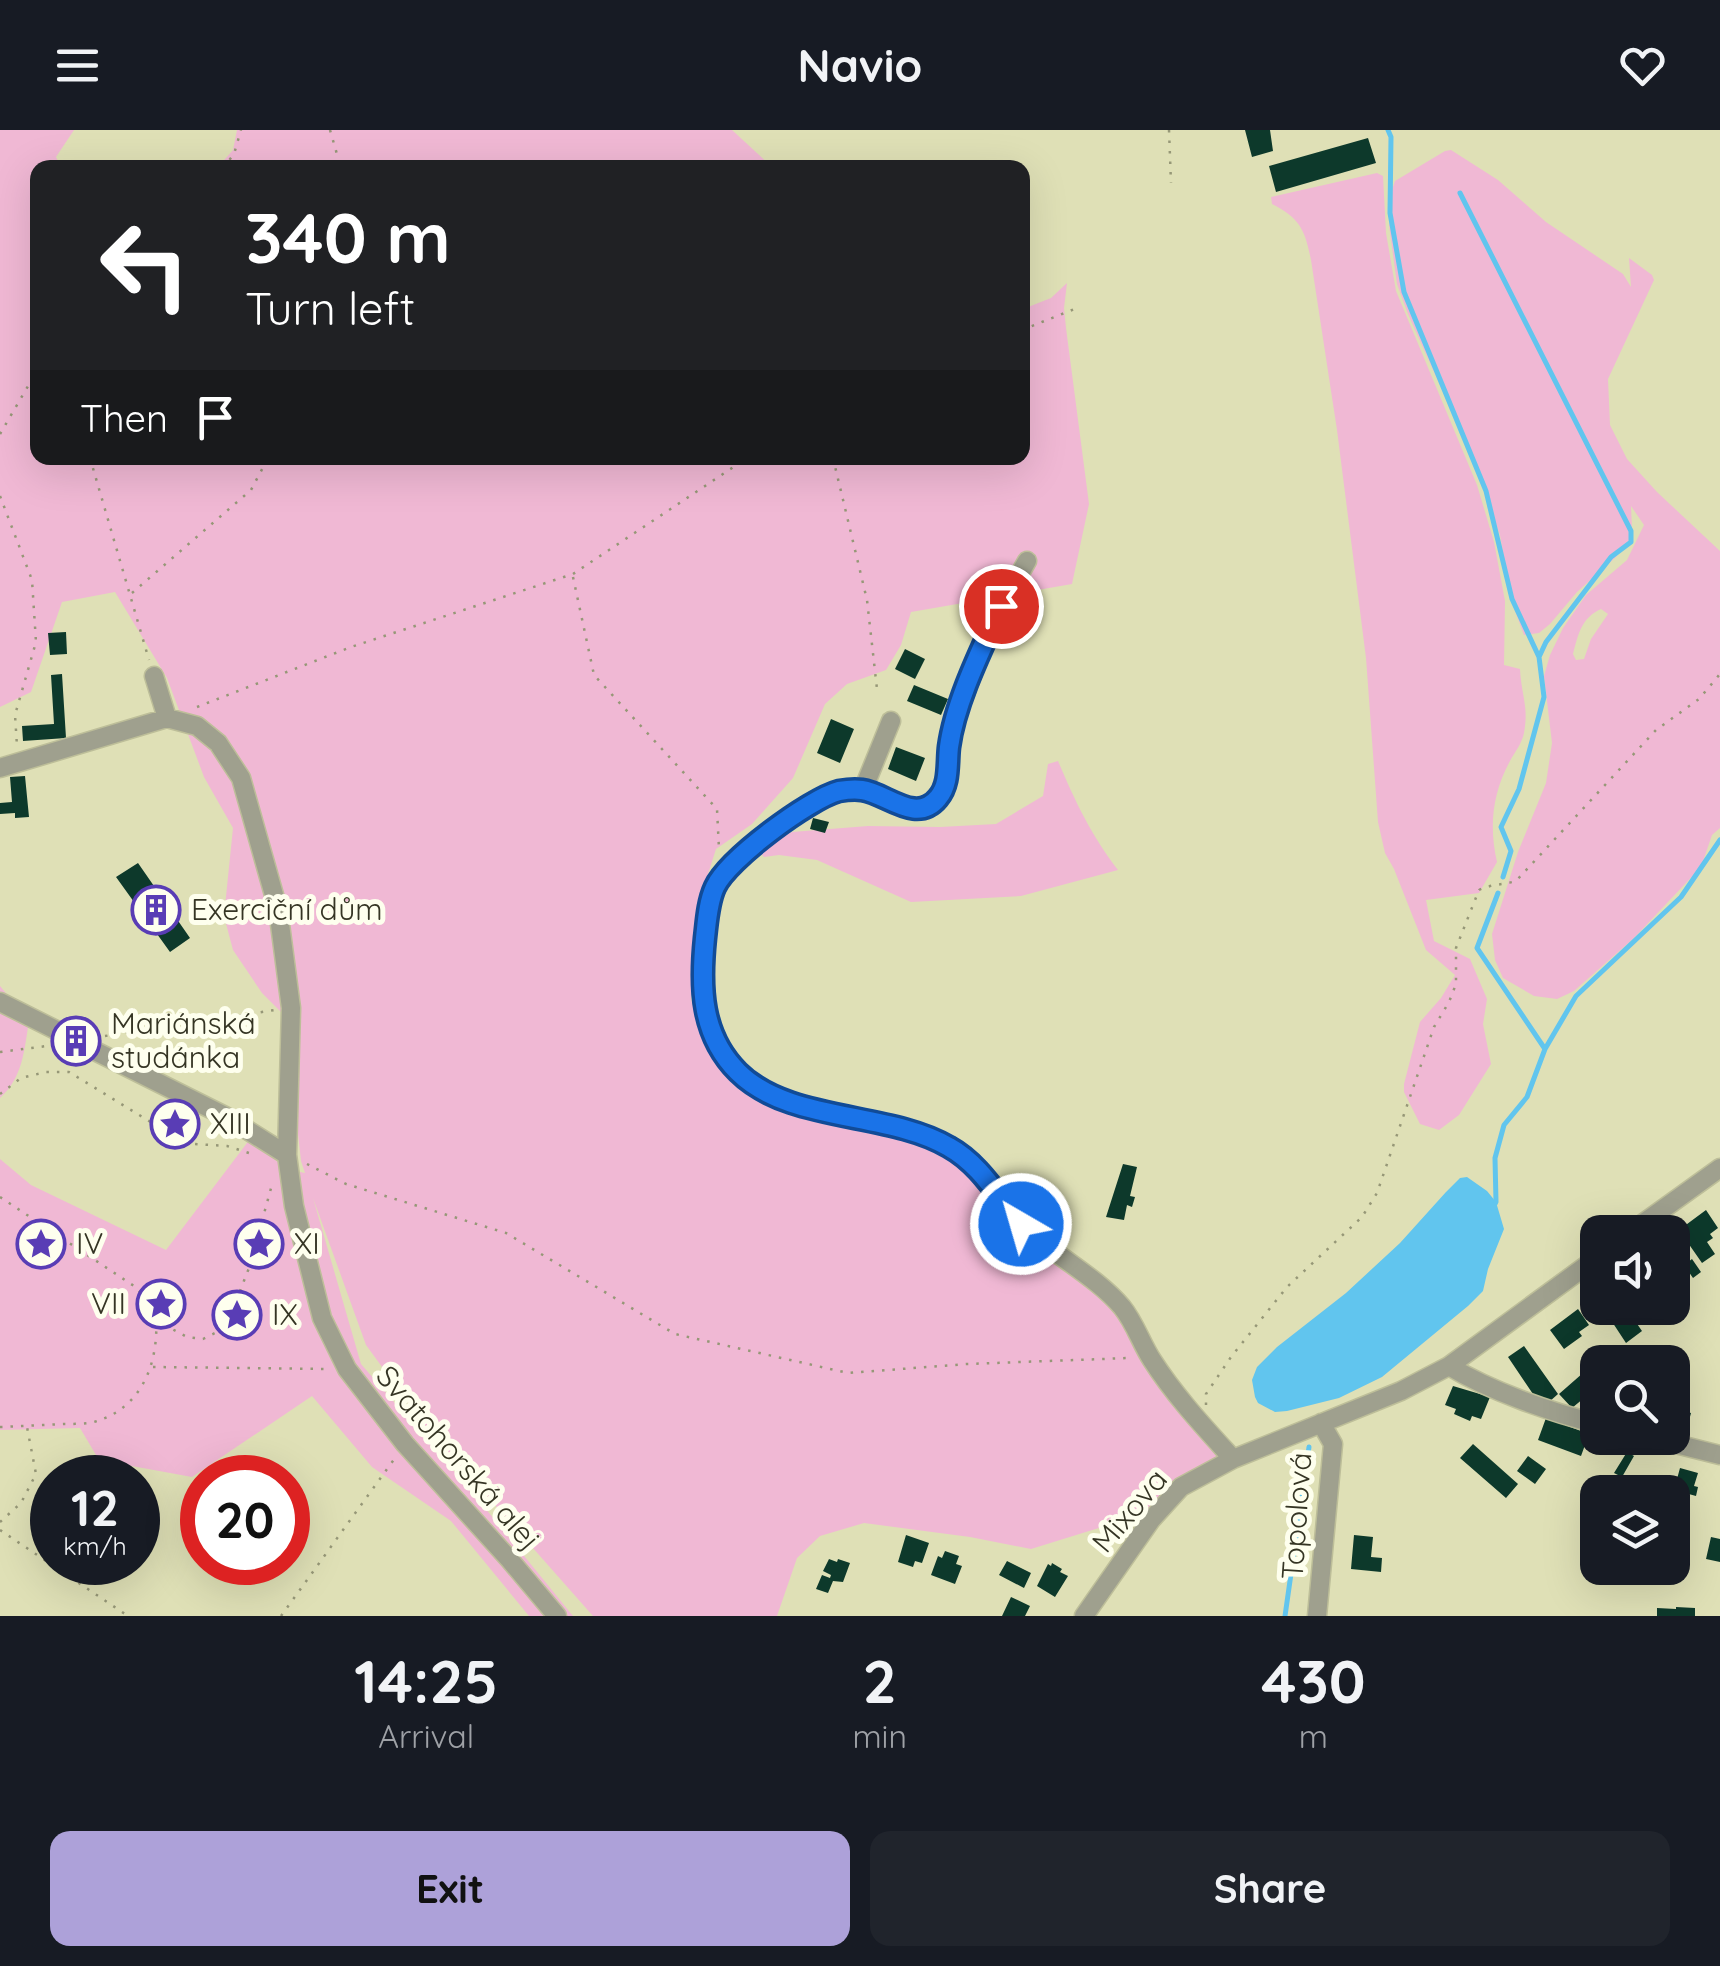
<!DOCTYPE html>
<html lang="en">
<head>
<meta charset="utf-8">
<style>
	:root { --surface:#171b24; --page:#20242c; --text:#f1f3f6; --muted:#9ea1a6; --accent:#ada1d9 }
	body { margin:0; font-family:Quicksand,sans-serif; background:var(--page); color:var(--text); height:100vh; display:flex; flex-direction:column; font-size:38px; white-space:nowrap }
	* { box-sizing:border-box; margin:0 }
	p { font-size:32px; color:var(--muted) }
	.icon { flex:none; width:55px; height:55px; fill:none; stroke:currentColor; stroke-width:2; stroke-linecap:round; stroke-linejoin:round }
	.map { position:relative; height:1486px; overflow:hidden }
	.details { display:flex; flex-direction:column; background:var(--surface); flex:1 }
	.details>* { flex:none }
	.hud { position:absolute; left:30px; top:30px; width:1000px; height:305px; border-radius:20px; box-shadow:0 10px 40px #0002; background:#202124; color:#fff; overflow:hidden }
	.controls { position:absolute; left:1580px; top:1085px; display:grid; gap:20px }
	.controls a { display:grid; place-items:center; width:110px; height:110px; border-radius:20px; background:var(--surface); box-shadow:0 10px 40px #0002; font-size:50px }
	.speed { position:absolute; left:30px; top:1325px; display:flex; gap:20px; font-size:50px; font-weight:700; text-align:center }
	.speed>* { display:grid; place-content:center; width:130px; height:130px; border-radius:50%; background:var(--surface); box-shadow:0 10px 40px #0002; line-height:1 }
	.speed small { font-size:25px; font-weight:400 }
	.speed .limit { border:15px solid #d22; background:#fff; color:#111 }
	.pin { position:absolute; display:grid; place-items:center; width:85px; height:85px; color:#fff; margin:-42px; border:5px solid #fff; border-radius:50%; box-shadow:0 2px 10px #0007 }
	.me { position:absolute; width:110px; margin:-55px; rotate:322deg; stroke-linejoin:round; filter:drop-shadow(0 0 8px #0008) }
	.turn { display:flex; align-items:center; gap:35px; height:210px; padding:0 50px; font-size:45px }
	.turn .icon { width:130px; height:130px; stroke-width:2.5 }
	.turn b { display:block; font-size:70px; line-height:85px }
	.then { display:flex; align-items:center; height:95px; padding:0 50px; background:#0003; gap:20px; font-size:38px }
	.eta { display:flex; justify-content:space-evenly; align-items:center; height:170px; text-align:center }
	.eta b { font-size:60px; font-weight:700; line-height:70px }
	.action { display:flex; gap:20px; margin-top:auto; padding:20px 50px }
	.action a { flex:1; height:115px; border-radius:20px; background:var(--accent); color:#111; font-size:40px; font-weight:700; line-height:115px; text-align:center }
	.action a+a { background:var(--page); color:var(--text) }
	header { display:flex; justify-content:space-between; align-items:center; height:130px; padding:0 50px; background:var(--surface); font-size:45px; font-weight:700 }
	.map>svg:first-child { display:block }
	.green { fill:#f0b8d4; fill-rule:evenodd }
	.water { fill:#61c5ee }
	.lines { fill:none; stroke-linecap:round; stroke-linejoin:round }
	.stream { stroke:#61c5ee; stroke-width:5 }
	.building { fill:#0d392b }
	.minor-casing { stroke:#bdbe99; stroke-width:21 }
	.path { stroke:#969777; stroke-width:2.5; stroke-dasharray:2.5 8; stroke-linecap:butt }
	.minor { stroke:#9fa08e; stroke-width:18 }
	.route-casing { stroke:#114b97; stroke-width:25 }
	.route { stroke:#1a73e8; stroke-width:18 }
	.labels { text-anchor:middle; stroke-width:10; stroke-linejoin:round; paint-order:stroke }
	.poi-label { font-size:30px; fill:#353524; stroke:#feffee; text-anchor:start }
	.street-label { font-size:30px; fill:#353524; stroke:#feffee }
</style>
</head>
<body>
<header><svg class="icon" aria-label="menu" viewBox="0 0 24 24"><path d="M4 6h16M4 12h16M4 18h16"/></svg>Navio<svg class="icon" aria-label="heart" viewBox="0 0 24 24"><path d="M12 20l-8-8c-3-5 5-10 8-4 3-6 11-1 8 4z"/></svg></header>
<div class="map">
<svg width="1720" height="1486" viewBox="0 0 1720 1486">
	<rect width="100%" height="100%" fill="#dfe0b6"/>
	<path class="green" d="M0,0h74l-18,27 5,10 -23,1v290h984l1,-149 28,-11 16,-15 -3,25 2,20 23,176 -17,80 -161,28 -10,33 -15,25 -39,14 -22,20 -32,74 -41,46 -36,25 -15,47 -10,103 13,45 52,49 193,55 173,161 103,150 -50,27 -31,28 -113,35 -61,-12 -106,-14 -44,13 -23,22 -20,58h-184l-167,-189 -60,-82 -53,-147 48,166 111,128 101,124h-44l-78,-95 -79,-54 -60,-71 -120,81 -93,-17 -19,-32 -80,2v-271l31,26 135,65 84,-111 36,30 19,4 -4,-12 -16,-145 -23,-23 -29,-43 -9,-34 9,-88 -29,-51 -37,-99 -52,-86 -53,10 -31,90 -31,15z
		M237,0h495l40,37h-554l15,-17z
		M1451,20l47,30 48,42 77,52 8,13 -2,-29 23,17 2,5 -46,99 2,46 17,34 30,33 63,59v277l-8,7 -11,32 -67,71 -60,53 -17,8 -23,-3 -31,-18 -8,-18 -3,-26 26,-82 28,-69 6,-40 -8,-67 6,-21 13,-27 23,-33 41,-35 17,-35 -13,-19 1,22 -3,12 -13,17 -39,35 -27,32 -11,9 -15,2 -13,-35 -11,-65 -27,-76 -65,-145 -11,-30 -8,-59 3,-35 3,-9 50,-30zM1601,479l7,5 -17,25 -7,20 -8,1 -3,-6c5,-19 8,-36 28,-45z
		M1377,43l6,3 3,57 10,58 81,194 17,57 11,59 -1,64 16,4c1,25 9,37 4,64 -2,10 -9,19 -14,28 -18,33 -21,66 -13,101l-18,31 -53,7 8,41 36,18 17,40 -4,25 8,40 -32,51 -20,15 -19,-6 -16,-32v-8l16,-62 21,-24 14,-23 -29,-25 -32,-81 -9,-16 -7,-31 -12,-164 -29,-228 -26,-170c-6,-30 -11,-42 -39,-56l-1,-7z
		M1058,631c17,40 33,74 60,109l-97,26 -110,6 -94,-42 -38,-5 -15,2 -7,-8 35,-17 76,-6 72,1 56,-3 47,-28 5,-32z
		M0,856l29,35c-5,30 -6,56 -29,77z"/>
	<path class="water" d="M1467,1047l20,14 9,11 8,27 -16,40 -5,22 -15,15 -86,71 -43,21 -52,13 -12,1 -17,-9 -3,-6 -3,-17 5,-13 20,-20 69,-54 54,-50 46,-51 14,-14z"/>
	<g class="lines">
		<path class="stream" d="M1388,0l3,7 -1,76 14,79 82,199 26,108 27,58 5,40 -25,92 -18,38 10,24 -8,26
			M1460,63l171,338v11l-20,15 -65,85 -7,15
			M1498,763l-21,55 68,101
			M1493,1078l3,-6 -1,-44 9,-33 23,-28 18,-48 31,-53 105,-99 39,-57
			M1285,1486l24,-169"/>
	</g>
	<path class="building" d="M1245,0h25l3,21 -21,6z
		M1368,8l8,25 -100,29 -7,-26z
		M66,502l1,22 -17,1 -2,-22z
		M905,519l20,10 -10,20 -20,-10z
		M62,544l4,64 -43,3 -1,-15 32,-2 -3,-49z
		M914,555l34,14 -7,16 -34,-14z
		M831,589l23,10 -14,34 -23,-10z
		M896,617l29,11 -9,23 -28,-12z
		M25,646l4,41 -14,1v-5l-15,1v-11l12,-1 -2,-25z
		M813,688l16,4 -4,11 -15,-4z
		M138,733l52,75 -20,14 -54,-75z
		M1123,1034l14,3 -7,29 5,1 -3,10 -5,-2 -3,15 -18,-3z
		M1706,1080l12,18 -8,6 3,4 -6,4 8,12 -13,9 -23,-33z
		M1692,1129l9,13 -8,6 -9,-13z
		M1603,1178h23l16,23 -16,12z
		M1578,1179l11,16 -10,7 3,4 -18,13 -14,-19z
		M1524,1216l34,48 -9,8 -14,-5 -27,-40z
		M1583,1243l13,15 -24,20 -13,-14z
		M1453,1256l37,11 -9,22 -9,-3 -2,5 -16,-7 2,-5 -11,-4z
		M1672,1278l19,5 -5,19 -14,-5z
		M1546,1288l43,16 -8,22 -43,-16z
		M1473,1314l45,40 -12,14 -46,-40z
		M1627,1322l7,4 -12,21 -8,-4z
		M1528,1326l18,13 -11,15 -18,-13z
		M1680,1338l18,5 -4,13 4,1 -2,9 -22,-6z
		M906,1405l23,8 -7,20 -7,-2 -2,6 -15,-5z
		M1354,1405l19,2 -2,20 11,1 -1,14 -30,-3z
		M1711,1407l9,2v23l-14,-3z
		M945,1421l14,5 -3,8 6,2 -7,18 -24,-9 7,-19 4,2z
		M829,1429l8,3 1,-3 12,4 -7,19 -10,-1 -5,12 -12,-4 6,-14 8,3 1,-3 -8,-4z
		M1007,1431l24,12 -7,15 -25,-13z
		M1052,1433l10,6 -2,3 8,4 -13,21 -18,-11 11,-22 3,2z
		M1653,1438h19l-2,7 4,1 -2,8 -22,-5z
		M1011,1467l19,9 -5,10h-23z
		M1676,1477l19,1v8h-38v-8l19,1z"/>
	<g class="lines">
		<g class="minor-casing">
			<path id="minor" d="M1027,431c-26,44 -44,83 -61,130 -6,14 -12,28 -15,43 -3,20 1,49 -14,65 -21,22 -48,-1 -70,-7 -7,-3 -15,-2 -22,-1 -27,3 -102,56 -119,78 -21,29 -28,96 -23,132 3,24 15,49 31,67 49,56 156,42 218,80 29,18 43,48 66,72 30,33 75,53 104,87 13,16 19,36 30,53 23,36 52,67 81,99
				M154,546l13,42
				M0,638l167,-50 30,8 21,17 23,35 37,131 13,99 -4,147 7,51 28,112 25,51 58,75 104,115 48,57
				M863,660l28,-69
				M0,872l66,33
				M66,905l-2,9 6,9 10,2 9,-7
				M66,905l7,-6 11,1 6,8 -1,10
				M89,918l136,68 62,39
				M1631,1102l89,-64
				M1449,1236c41,25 101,46 149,58
				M1652,1308l68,17
				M1084,1486l67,-96 30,-33 52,-28 168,-68 48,-25 149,-109
				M1317,1486l16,-172 -12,-21"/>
		</g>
		<path class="path" d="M330,0l11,38
			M1169,0l2,53
			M223,38l11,-14 7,-24
			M1022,200l55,-22
			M0,304l38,-65
			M90,328l59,202
			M833,328l34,142 10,89
			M0,366l32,84 4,62 -21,73 2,31
			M573,447l21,98 123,134 2,40
			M132,463l119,-103 17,-32
			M197,577l154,-60 222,-73 174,-116
			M105,906l170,-26
			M0,922l47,-6
			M0,964l21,-16 25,-6h23l93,57 33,15 32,2 25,8
			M307,1034l39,20 160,49 169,101 173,39 119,-9 162,-6
			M0,1067l137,91 19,28 16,13 15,8 16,2 16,-8 12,-17 18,-46 24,-87
			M153,1237l177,2
			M1206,1275v-11l25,-37 56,-70 75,-70 15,-24 57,-166 15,-25 7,-18v-36l23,-58c12,-6 24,-5 37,-9l140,-151 43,-31 21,-25
			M0,1297c21,-1 42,-2 63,-3 10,0 22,0 31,-2 49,-14 65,-60 62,-106
			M0,1392l21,-19 15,-29 -9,-47
			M0,1400l128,86
			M281,1486l114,-158"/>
		<use href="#minor" class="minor"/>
	</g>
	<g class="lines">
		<g class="route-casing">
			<path id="route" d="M1001,476c-19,42 -46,96 -52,141 -2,17 1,37 -11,51 -22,27 -52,-5 -76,-8 -7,-1 -17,0 -23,1 -30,8 -111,68 -124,96 -7,15 -8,34 -10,51 -5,49 -4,97 33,134 51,51 150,39 211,75 31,17 49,50 72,77"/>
		</g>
		<use href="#route" class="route"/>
	</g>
	<defs>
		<g id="building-ring" transform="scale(2.5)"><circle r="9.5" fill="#feffee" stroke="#593db5" stroke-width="1.5"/><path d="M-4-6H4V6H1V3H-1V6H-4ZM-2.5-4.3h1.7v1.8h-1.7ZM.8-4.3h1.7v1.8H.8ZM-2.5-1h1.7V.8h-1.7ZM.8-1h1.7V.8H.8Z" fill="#593db5"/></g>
		<g id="sight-ring" transform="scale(2.5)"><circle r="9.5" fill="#feffee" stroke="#593db5" stroke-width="1.5"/><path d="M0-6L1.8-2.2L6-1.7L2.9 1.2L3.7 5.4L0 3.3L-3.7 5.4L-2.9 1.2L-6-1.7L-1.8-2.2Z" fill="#593db5"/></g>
	</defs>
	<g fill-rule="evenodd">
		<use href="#building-ring" x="156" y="780"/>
		<use href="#building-ring" x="76" y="911"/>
		<use href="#sight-ring" x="175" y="994"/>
		<use href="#sight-ring" x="41" y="1114"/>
		<use href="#sight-ring" x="259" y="1114"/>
		<use href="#sight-ring" x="161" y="1174"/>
		<use href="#sight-ring" x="237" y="1185"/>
	</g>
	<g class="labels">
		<g class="poi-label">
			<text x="191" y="790">Exerciční dům</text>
			<text x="111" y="904">Mariánská<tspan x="111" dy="34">studánka</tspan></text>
			<text x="210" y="1004">XIII</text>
			<text x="76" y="1124">IV</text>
			<text x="294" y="1124">XI</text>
			<text x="126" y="1184" text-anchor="end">VII</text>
			<text x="272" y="1195">IX</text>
		</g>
		<g class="street-label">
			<text transform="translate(458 1328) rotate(49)" y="10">Svatohorská alej</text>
			<text transform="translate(1130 1381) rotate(-50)" y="10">Mixova</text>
			<text transform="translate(1297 1386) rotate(-86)" y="10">Topolová</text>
		</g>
	</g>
</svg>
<div class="controls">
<a><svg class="icon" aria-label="sound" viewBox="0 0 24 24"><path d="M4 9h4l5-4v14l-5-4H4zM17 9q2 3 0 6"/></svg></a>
<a><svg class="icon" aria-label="search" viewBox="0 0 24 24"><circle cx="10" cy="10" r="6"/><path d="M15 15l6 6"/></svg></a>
<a><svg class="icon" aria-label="layers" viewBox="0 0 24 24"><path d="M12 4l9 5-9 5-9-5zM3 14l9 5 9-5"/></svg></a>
</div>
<div class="speed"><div>12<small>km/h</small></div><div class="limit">20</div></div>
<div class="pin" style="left:1001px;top:476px;background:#d93025"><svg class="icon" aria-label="arrive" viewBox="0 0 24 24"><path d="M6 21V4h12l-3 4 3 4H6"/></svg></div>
<svg class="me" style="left:1021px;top:1094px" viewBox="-20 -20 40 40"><circle r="17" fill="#1a73e8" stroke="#fff" stroke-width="3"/><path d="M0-11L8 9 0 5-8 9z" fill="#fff"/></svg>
<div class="hud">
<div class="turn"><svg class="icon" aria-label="left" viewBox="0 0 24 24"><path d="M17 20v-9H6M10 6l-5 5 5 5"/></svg><div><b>340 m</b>Turn left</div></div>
<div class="then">Then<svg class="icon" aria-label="arrive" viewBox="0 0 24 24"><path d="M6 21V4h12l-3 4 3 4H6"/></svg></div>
</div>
</div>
<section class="details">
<div class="eta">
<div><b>14:25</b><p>Arrival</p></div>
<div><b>2</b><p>min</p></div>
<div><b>430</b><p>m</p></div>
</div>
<div class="action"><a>Exit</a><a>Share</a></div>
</section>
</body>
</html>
